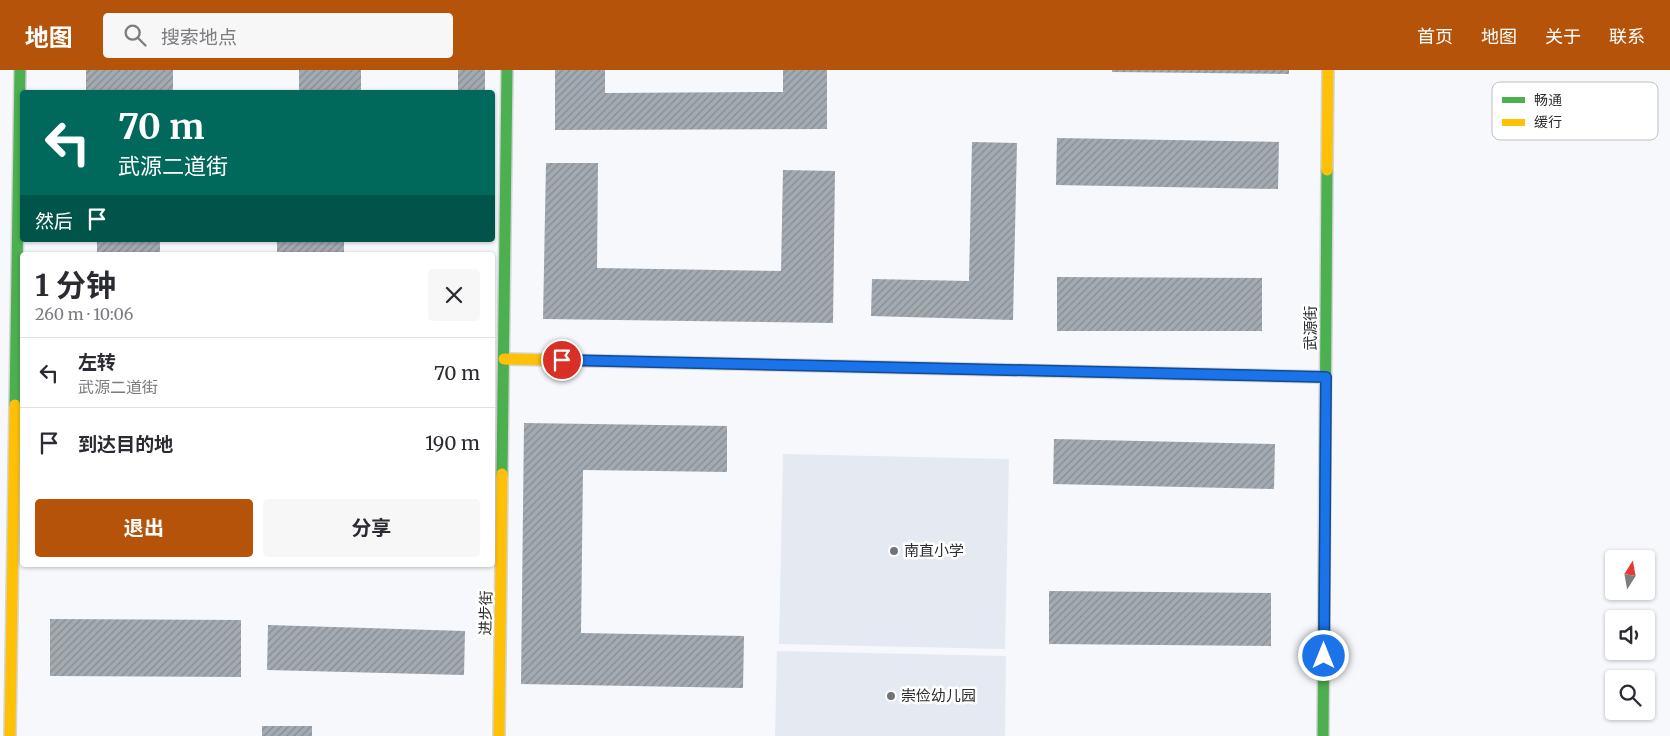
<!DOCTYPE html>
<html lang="zh">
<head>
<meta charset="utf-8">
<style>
	:root { --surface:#fff; --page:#f7f7f7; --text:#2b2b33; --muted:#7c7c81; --line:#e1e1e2; --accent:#b45309 }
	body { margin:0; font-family:Merriweather,"Noto Sans SC",serif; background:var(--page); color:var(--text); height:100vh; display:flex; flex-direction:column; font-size:19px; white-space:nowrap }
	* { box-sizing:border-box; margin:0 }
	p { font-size:16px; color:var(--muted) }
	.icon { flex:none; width:28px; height:28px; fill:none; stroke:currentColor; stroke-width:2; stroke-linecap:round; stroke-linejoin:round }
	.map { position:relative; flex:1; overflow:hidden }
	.details { position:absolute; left:20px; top:182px; width:475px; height:315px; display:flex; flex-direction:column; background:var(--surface); border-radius:5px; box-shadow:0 1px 4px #0004 }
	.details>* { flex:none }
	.top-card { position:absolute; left:20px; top:20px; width:475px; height:152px; border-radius:5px; box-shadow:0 1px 4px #0004; background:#00695c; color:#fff; overflow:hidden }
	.needle { width:32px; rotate:11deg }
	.tools { position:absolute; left:1605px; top:480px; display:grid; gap:10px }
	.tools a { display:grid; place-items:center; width:50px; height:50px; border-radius:5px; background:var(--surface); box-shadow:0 1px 4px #0004; font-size:25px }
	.pin { position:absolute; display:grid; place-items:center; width:42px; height:42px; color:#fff; margin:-21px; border:2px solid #fff; border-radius:50%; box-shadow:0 1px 5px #0007 }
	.me { position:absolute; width:55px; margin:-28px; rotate:0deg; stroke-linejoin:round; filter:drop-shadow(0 0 4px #0008) }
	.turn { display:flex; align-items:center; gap:18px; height:105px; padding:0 15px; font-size:22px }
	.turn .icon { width:65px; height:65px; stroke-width:2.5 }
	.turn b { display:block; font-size:35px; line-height:42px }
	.then { display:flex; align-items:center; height:48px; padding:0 15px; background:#0003; gap:10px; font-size:19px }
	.round { display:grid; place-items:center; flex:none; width:52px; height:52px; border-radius:5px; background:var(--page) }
	.head { display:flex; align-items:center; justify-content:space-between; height:85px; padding:0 15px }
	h1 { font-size:30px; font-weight:700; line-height:38px }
	.cta { display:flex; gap:10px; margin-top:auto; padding:10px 15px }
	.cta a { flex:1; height:58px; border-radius:5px; background:var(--accent); color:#fff; font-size:20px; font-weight:700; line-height:58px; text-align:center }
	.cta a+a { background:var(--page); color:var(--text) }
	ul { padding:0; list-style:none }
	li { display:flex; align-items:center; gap:15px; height:70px; padding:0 15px; border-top:1px solid var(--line) }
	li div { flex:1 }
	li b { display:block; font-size:19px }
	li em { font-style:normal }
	header { display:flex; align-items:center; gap:30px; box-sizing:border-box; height:70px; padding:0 25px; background:var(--accent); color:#fff }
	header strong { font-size:24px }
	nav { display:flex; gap:28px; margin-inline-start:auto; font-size:18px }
	.search { width:350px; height:45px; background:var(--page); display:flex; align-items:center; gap:12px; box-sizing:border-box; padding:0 18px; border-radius:5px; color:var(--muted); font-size:19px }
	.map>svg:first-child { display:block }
	.built { fill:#e5eaf2 }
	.building { fill:url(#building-hatch) }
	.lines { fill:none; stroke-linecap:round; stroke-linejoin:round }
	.fast-casing { stroke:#d3d5d7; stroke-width:14 }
	.slow-casing { stroke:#d3d5d7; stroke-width:14 }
	.fast { stroke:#4caf50; stroke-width:11 }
	.slow { stroke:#ffc107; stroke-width:11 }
	.route-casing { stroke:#114b97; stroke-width:12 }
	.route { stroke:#1a73e8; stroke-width:9 }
	.poi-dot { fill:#727376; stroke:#fff; stroke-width:2 }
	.labels { text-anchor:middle; stroke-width:5; stroke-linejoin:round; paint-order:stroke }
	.street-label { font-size:15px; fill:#2b2c2e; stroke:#fff }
	.poi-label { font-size:15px; fill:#2b2c2e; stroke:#fff; text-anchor:start }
	.key { fill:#fff; stroke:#bfc0c0; stroke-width:1 }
	.key-label { font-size:14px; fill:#2b2c2e }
</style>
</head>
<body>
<header>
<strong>地图</strong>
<div class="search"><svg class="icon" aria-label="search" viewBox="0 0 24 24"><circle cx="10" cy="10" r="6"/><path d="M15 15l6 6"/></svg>搜索地点</div>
<nav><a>首页</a><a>地图</a><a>关于</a><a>联系</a></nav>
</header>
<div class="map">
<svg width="1670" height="666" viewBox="0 0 1670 666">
	<defs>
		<pattern id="building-hatch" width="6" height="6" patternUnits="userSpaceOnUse" patternTransform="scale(1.25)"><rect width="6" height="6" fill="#a4aab2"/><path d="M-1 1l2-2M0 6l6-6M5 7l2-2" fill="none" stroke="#868b91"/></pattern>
	</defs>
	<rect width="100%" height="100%" fill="#f6f8fb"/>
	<path class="built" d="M783,384l226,5 -4,190 -226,-5z
		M777,581l229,5 -1,80h-230z"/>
	<path class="building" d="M86,0h87v22h-87z
		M299,0h62v20l58,1v1h-120z
		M458,0h27v22h-27z
		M555,0h50v23l178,-1v-22h44v59l-272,1z
		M1112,0h177v4l-177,-2z
		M1057,68l222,4 -1,47 -222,-4z
		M972,72l45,1 -4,177 -142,-4 1,-37 97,2z
		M546,93h52l-1,105 184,3 2,-101 52,1 -2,152 -290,-4z
		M97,170h63v15h-63z
		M277,170h67v15h-67z
		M1057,207l205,1v53h-205z
		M524,353l203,3v46l-144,-2 -2,163 163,3 -1,52 -222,-4z
		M1054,369l221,5 -1,45 -221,-5z
		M1049,521l222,2v53l-222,-2z
		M50,549l191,1v57l-191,-1z
		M268,555l197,6 -1,44 -197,-5z
		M262,656h50v10h-50z"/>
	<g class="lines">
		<g class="fast-casing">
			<path id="fast" d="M828,296l498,11
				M15,335l5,-335
				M502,404l5,-404
				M1323,666l4,-566"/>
		</g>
		<g class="slow-casing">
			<path id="slow" d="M1327,100l1,-100
				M504,289l324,7
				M10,666l5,-331
				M499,666l3,-262"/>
		</g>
		<use href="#fast" class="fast"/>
		<use href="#slow" class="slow"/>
	</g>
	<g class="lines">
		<g class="route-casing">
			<path id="route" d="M562,290l764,17 -2,279"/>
		</g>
		<use href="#route" class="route"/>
	</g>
	<g class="poi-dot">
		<circle cx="894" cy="481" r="5"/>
		<circle cx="891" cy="626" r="5"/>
	</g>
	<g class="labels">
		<g class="street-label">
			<text transform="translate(1311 258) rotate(-90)" y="5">武源街</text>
			<text transform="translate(486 543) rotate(-89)" y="5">进步街</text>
		</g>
		<g class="poi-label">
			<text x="904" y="486">南直小学</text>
			<text x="901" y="631">崇俭幼儿园</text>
		</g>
	</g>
	<rect x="1492" y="12" width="166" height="58" rx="8" class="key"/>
	<rect x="1502" y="27" width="23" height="6" fill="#4caf50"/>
	<rect x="1502" y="49" width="23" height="7" fill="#ffc107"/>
	<g class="key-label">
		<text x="1534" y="35">畅通</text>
		<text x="1534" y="57">缓行</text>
	</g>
</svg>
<div class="tools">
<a><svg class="needle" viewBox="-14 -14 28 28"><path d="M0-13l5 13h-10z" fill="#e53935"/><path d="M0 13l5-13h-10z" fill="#7c7c81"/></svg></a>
<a><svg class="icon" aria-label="sound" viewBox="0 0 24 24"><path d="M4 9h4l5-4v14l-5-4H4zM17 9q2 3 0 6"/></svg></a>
<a><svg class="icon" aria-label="search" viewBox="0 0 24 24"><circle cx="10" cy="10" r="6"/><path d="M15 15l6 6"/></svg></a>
</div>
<div class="pin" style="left:562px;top:290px;background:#d93025"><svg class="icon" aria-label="arrive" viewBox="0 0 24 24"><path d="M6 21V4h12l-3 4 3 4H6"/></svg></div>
<svg class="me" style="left:1324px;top:586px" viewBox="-20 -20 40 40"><circle r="17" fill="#1a73e8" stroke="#fff" stroke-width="3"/><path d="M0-11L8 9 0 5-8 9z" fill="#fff"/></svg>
<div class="top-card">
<div class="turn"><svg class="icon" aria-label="left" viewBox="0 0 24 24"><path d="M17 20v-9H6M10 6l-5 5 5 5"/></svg><div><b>70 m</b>武源二道街</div></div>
<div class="then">然后<svg class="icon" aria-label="arrive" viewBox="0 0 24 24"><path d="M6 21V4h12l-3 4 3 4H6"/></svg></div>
</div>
<section class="details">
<div class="head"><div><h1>1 分钟</h1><p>260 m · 10:06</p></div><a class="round"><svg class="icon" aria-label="close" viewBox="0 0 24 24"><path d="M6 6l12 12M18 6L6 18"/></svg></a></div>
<ul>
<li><svg class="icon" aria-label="left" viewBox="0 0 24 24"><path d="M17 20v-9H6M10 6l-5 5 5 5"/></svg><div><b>左转</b><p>武源二道街</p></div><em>70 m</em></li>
<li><svg class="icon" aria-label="arrive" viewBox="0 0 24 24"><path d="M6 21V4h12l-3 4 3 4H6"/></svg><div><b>到达目的地</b></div><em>190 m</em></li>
</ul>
<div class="cta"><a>退出</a><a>分享</a></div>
</section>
</div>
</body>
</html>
